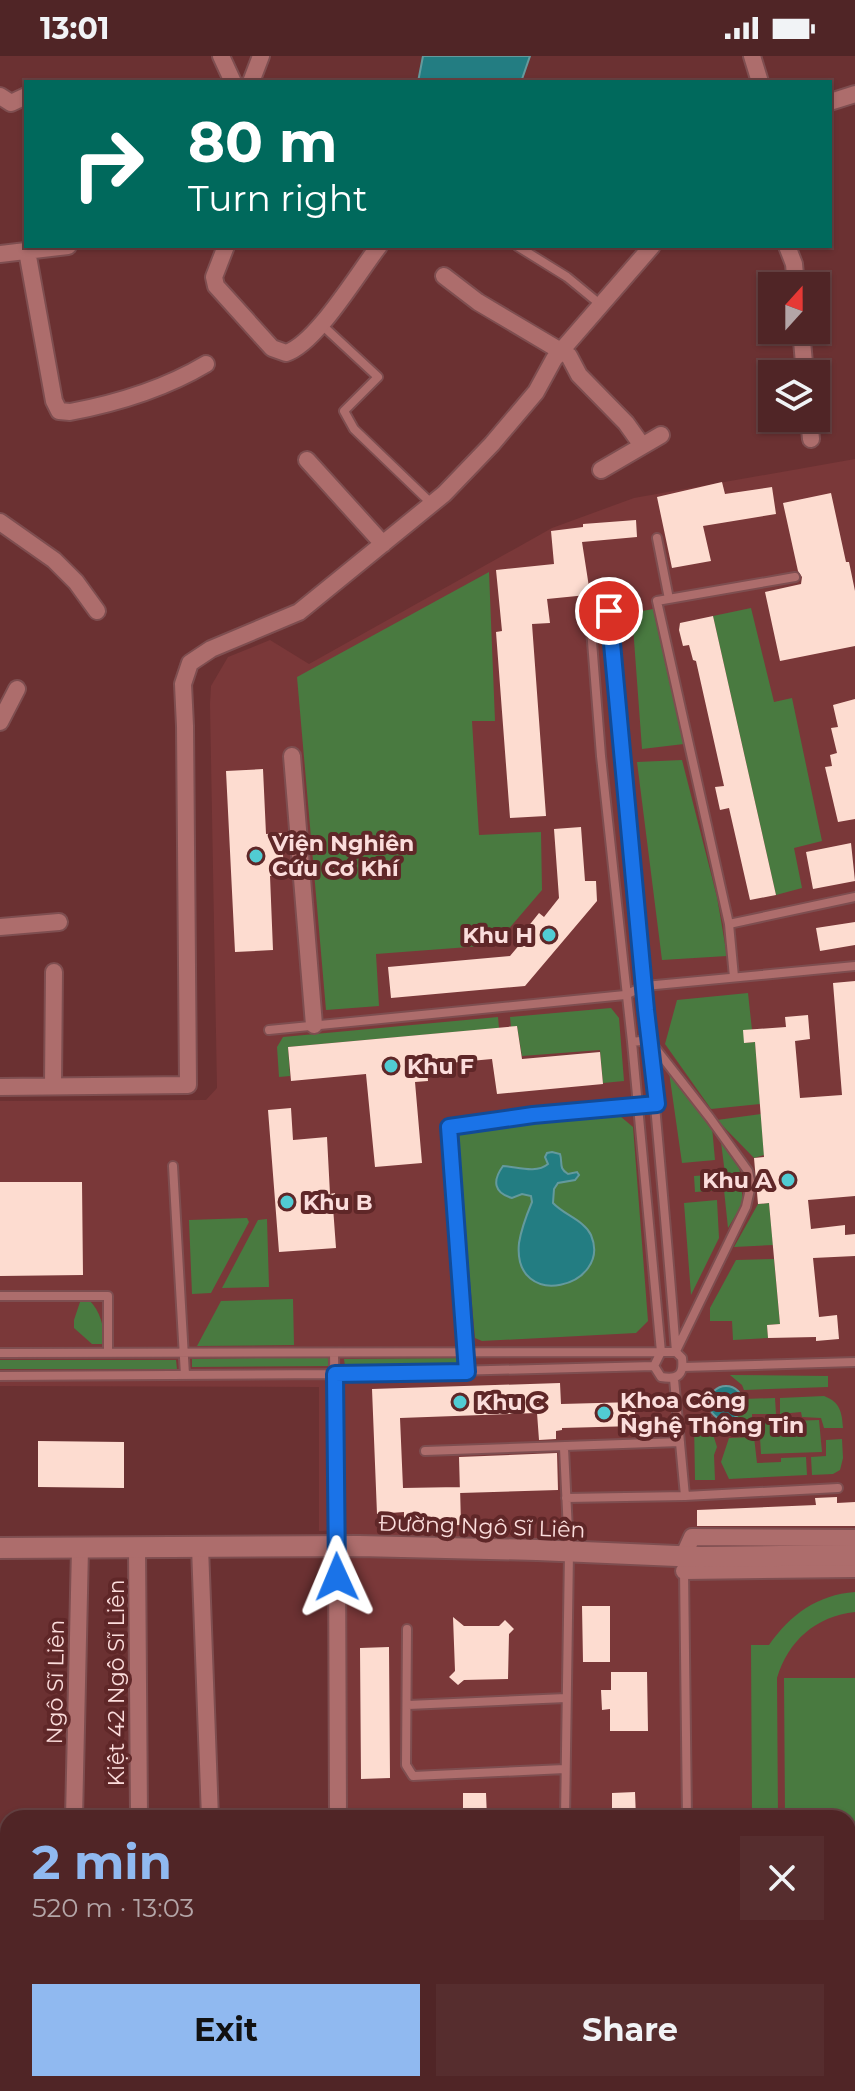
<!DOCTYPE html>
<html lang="en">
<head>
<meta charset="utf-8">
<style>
	:root { --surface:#502526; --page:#562d2e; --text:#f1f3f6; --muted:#b4a5a7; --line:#674243; --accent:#90b9f0 }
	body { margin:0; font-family:Montserrat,sans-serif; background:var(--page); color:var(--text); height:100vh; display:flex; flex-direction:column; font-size:30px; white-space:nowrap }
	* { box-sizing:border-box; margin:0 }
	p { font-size:26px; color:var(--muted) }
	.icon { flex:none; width:44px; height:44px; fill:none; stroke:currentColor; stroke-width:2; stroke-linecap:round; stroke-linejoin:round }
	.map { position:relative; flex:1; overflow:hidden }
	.drawer { position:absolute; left:0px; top:1754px; width:856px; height:282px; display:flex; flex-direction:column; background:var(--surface); border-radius:24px 24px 0 0; box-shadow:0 2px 6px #0004,0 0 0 2px var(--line) }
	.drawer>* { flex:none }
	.guide { position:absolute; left:24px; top:24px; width:808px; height:168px; border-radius:0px; box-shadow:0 2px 6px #0004,0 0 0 2px var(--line); background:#00695c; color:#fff; overflow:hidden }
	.needle { width:52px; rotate:21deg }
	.tools { position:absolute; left:758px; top:216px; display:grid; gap:16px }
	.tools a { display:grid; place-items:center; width:72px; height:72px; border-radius:0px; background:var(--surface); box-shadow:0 2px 6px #0004,0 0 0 2px var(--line); font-size:40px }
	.pin { position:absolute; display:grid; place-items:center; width:68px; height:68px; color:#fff; margin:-34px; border:4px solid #fff; border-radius:50%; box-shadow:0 2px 8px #0007 }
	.me { position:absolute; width:88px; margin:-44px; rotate:359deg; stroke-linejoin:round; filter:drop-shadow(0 0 6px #0008) }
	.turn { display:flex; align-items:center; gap:28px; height:168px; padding:0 32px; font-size:36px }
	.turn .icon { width:104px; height:104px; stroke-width:2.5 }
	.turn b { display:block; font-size:56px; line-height:68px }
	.round { display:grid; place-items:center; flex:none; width:84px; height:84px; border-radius:0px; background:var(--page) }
	.head { display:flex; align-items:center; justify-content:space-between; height:136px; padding:0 32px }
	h1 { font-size:48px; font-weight:700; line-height:60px; color:var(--accent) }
	.button { display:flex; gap:16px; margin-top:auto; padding:16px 32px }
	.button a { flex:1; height:92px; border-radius:0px; background:var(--accent); color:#111; font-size:32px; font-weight:700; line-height:92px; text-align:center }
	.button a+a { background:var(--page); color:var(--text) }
	.status { display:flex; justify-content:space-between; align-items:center; height:56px; padding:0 40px; background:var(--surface); direction:ltr }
	.status svg { height:22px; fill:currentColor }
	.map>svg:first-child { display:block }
	.built { fill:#7a3839 }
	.green { fill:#497a40 }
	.water { fill:#237d82; stroke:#649a9d; stroke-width:2 }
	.building { fill:#fddcd0 }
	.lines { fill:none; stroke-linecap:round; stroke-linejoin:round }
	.service-casing { stroke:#7e4e50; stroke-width:12 }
	.minor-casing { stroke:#7e4e50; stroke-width:20 }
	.tertiary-casing { stroke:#7e4e50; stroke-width:24 }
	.service { stroke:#ad6d6c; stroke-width:8 }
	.minor { stroke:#ad6d6c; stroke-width:16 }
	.tertiary { stroke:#ad6d6c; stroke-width:20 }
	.route-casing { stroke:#114b97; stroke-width:20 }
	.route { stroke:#1a73e8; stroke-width:14 }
	.poi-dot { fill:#51ccd3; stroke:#5f2728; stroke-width:3 }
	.labels { text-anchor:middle; stroke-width:8; stroke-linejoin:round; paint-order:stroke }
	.poi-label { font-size:22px; font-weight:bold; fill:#fbdddc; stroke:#5f2728; text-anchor:start }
	.street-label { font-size:22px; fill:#fbdddc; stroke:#5f2728 }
</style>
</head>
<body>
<div class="status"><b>13:01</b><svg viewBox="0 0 49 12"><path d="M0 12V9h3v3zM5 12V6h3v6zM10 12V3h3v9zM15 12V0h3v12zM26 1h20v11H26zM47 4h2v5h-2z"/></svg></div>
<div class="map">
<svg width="855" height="2035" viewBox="0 0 855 2035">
	<rect width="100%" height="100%" fill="#6b3132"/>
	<path class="built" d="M855,403v1632h-499l1,-7h491v-266h-504l-1,-279 -1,-9 -23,1v-144l-319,-1v-285l206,-1 11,-12 -7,-384 1,-18 17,-29 42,-17 39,24 243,-136 82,-30z"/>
	<path class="green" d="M489,516l6,149h-23l7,114 62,-3 1,58 -47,55 -119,9 3,52 -53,4 -29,-333z
		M751,552l23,94 18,-4 30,143 -28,7 8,40 -26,7 -63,-279z
		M653,553l31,135 -42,5 -10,-136z
		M682,704l35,137 10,59 -65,4 -25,-198z
		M748,937l4,37 -7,13 10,-1 5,62 -49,5 -46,-65 12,-44z
		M611,952l8,10 5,63 -21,2 -3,-33 -78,6 -5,-30 -6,1 -1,-10z
		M498,961l1,11 -211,19 2,29 -11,1 -2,-30 6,-10z
		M669,1016l43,55 3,33 -33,3z
		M761,1058l3,41 -10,3 -37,-38z
		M620,1060l13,11 15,194 -12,12 -154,8 -7,-3 -18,-202 3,-6z
		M721,1086l18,22 4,39 -15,25 -4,-38 -29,2 -1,-16 31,-2z
		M717,1144l2,38 -28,57 -7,-92z
		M769,1147l4,42 -39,2 24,-43z
		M247,1162l2,4 -38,71 -19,1 -3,-74z
		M267,1163l2,68 -47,1 36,-68z
		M774,1203l6,65 -13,1 1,13 -35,2 -1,-19h-22v-13l26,-48z
		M81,1243h7c13,12 16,29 17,45h-13l-18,-16v-8z
		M293,1243l1,46 -97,1 24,-45z
		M328,1301v9l-136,1v-8z
		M460,1302v7l-115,1 -1,-7z
		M0,1304h176l1,9h-177z
		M730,1319l98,1v11l-84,3 -2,-5z
		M824,1340c16,6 18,16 19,32h-19l-3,-10 -19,-1 -1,-5 -21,2v-16z
		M775,1342l1,16h-24v13l-22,1v-9l8,-4 5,-16z
		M819,1364l3,32 -61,2 -2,-32z
		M694,1366l17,6 6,19 -3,8 1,25h-20z
		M754,1381l3,26 24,-1v-4l25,-1 1,18 -78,4 -8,-17 8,-24z
		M842,1383l1,19 -3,12 -7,4 -21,1 -1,-18 15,-1v-16z
		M855,1536v20c-39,4 -67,29 -78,66l1,140h-26l-1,-173h18c22,-31 48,-50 86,-53z
		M784,1622h71v249h-7v-109h-63z"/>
	<path class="water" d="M423,0h107l-9,26h-103z
		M552,1096l8,2c3,9 -2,14 8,20l9,-2 2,3 -4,5 -17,3 -4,6 -1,14c11,12 31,17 38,32 22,52 -79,78 -72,8 2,-13 8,-29 13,-41l-1,-6 -9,-2 -10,4c-18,-5 -20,-17 -9,-32 15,1 33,8 45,-2l-3,-7 2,-4z
		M709 1347a17 17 0 1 1 34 0a17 17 0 1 1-34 0Z"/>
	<path class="building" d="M722,426l3,12 47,-7 4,27 -73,12 8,35 -39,7 -15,-71z
		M831,437l15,69h3l6,29v55l-75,15 -15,-69 36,-8 1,-7 -4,-6 -15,-68z
		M636,464l1,17 -55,5 7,45 -2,8 -40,4 3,24 -18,1 14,192 -36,2 -14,-186 6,-1 -6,-61 58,-6 -3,-33 32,-4v-3z
		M713,560l63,279 -26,5 -21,-92 -9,2 -5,-23 9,-1 -28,-125 -3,-1 -4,-15 -6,1 -4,-16 1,-7z
		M855,643v120l-17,3 -13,-55 7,-1 -2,-11 7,-2 -6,-25 7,-1 -5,-22z
		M263,713l3,65 16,-1 2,43h-14l3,74 -38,2 -9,-181z
		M581,771l4,54h11l1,20 -72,85 -134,12 -3,-31 122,-11 21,-25 -4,-3 12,-15 5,4 15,-19 -5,-69z
		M851,787l4,38 -42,8 -7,-37z
		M855,866v23l-35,6 -4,-23z
		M855,925v215l-47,4 3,29 34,-4v10l10,-1v22l-42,2 6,59 18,-2 2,24 -23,2v-4l-48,1 -1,-13 13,-1 -11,-121 -11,1 -4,-46 10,-1 -9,-115 -11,1 -1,-13 43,-3 -1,-10 23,-2 2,24 -15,2 5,57 42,-3 -9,-112z
		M517,970l5,33 78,-7 3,32 -106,10 -5,-35 -65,6 1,16 -13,1 7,81 -47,4 -9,-93 -75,7 -3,-34z
		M291,1052l2,32 34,-3 3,57 5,-1 1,14h-3l3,41 -57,4 -11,-142z
		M0,1126h82l1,93 -83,1z
		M560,1327l1,21 74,-2v24l-73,2v2l-6,1v8l-17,1 -2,-27 -137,5 3,70 57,-1 1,38 -57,1v-14l-27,2 -5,-125z
		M38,1385l86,1v46l-86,-1z
		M557,1397l1,37 -98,3 -1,-36z
		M837,1441v6l18,-1v24h-158v-16l119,-5 -1,-7z
		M582,1550h28v56h-27z
		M453,1561l11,9h35l6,-6 9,9 -5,5 -1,45 -44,1 -6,5 -9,-8 6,-6z
		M389,1591l1,131 -29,1 -1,-131z
		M611,1616h36l1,59h-38v-22l-8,1 -1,-20h10z
		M635,1736l1,26h-24v-25z
		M463,1737h23l1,25h-24z"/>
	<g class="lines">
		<g class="service-casing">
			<path id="service" d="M517,190l50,31 34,28
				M322,269l56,52 -34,34 10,18 78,75
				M657,482l12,61
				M729,868l126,-27
				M734,921l-5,-53 -72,-323 138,-24
				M269,974l356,-35 20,-9 210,-20
				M632,986l17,-2 61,78 38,53 3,14 -5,22 -70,144
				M173,1110l12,209
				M0,1240h108v57
				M0,1297l661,-1 -29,-310 -31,-286 -11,-140 19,-5c22,247 48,494 67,741l6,6c2,17 -4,22 -21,19l-7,-11 7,-14h15
				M334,1297l3,191
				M683,1311l172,-5
				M467,1316l-18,-245 84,-12 124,-11
				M0,1320l335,-2 319,-8
				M674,1323l11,117 153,-8
				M564,1392l5,104 -4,266
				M425,1395l255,-9
				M566,1442l119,-2
				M684,1513l3,249
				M407,1573l-1,136 7,11 152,-7
				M408,1649l158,-7
				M0,2003l8,-1
				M848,2020h7
				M565,2028v7
				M690,2028v7
				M735,2028v7"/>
		</g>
		<g class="minor-casing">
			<path id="minor" d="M221,0l12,26
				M752,0l8,26
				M251,26l10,-26
				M0,40l11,7 15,-7
				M830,46l25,-8
				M226,190l-12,31 2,9 56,62 14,5c30,-9 72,-80 93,-107
				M787,190l7,18 2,22
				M27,195l27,150 5,10 11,1c48,-9 94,-23 136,-48
				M0,198l68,-8
				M444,220l34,26 91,54 10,19 47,48 15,21
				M801,274l4,44
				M809,362l2,21
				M307,404l76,84
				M601,414l60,-35
				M0,466l54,38 22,22 21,29
				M0,666l17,-33
				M292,700l22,269
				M0,871l59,-5
				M53,1030l1,-114
				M0,1031l188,-2 -3,-359 -2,-42 7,-21 21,-14 88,-37 145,-118 48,-50 44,-52 18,-33 98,-113
				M137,1491l2,271
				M200,1491l10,271
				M337,1491l1,271
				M683,1501l9,-20 163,1
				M684,1515l171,-2
				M74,1762l6,-270
				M0,1780h8
				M0,1922h8
				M20,2035v-7"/>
		</g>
		<g class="tertiary-casing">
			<path id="tertiary" d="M0,1492l359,-2 178,4 163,7 155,-2"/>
		</g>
		<use href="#service" class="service"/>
		<use href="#minor" class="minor"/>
		<use href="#tertiary" class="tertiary"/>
	</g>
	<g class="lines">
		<g class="route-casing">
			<path id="route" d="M337,1521l-2,-203 132,-2 -18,-245 84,-12 124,-11 -11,-94 -37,-399"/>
		</g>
		<use href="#route" class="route"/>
	</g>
	<g class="poi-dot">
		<circle cx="256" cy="800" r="8"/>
		<circle cx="549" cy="879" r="8"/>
		<circle cx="391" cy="1010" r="8"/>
		<circle cx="788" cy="1124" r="8"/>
		<circle cx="287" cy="1146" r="8"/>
		<circle cx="460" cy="1346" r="8"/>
		<circle cx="604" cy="1357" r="8"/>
	</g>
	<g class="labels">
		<g class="poi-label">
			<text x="272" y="795">Viện Nghiên<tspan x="272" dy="25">Cứu Cơ Khí</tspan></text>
			<text x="533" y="887" text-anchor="end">Khu H</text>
			<text x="407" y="1018">Khu F</text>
			<text x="772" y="1132" text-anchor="end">Khu A</text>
			<text x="303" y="1154">Khu B</text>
			<text x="620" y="1352">Khoa Công<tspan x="620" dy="25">Nghệ Thông Tin</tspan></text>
			<text x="476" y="1354">Khu C</text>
		</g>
		<g class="street-label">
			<text transform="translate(482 1470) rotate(2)" y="8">Đường Ngô Sĩ Liên</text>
			<text transform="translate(55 1626) rotate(-89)" y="8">Ngô Sĩ Liên</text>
			<text transform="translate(116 1627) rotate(-90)" y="8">Kiệt 42 Ngô Sĩ Liên</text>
		</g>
	</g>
</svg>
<div class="tools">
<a><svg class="needle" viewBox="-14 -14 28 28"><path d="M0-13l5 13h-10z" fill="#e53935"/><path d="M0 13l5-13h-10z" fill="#b4a5a7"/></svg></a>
<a><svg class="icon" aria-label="layers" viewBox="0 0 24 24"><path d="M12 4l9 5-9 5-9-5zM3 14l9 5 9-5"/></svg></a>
</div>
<div class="pin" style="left:609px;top:555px;background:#d93025"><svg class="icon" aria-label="arrive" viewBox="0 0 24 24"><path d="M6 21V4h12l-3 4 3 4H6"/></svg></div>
<svg class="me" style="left:337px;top:1521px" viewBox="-20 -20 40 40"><path d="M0-17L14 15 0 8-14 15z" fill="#1a73e8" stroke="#fff" stroke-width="4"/></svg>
<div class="guide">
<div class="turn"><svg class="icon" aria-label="right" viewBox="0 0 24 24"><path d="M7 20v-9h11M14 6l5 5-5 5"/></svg><div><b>80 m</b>Turn right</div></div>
</div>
<section class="drawer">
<div class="head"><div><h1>2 min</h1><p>520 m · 13:03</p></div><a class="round"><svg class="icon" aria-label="close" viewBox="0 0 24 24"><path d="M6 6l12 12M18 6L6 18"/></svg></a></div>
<div class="button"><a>Exit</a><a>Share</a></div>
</section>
</div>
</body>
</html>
